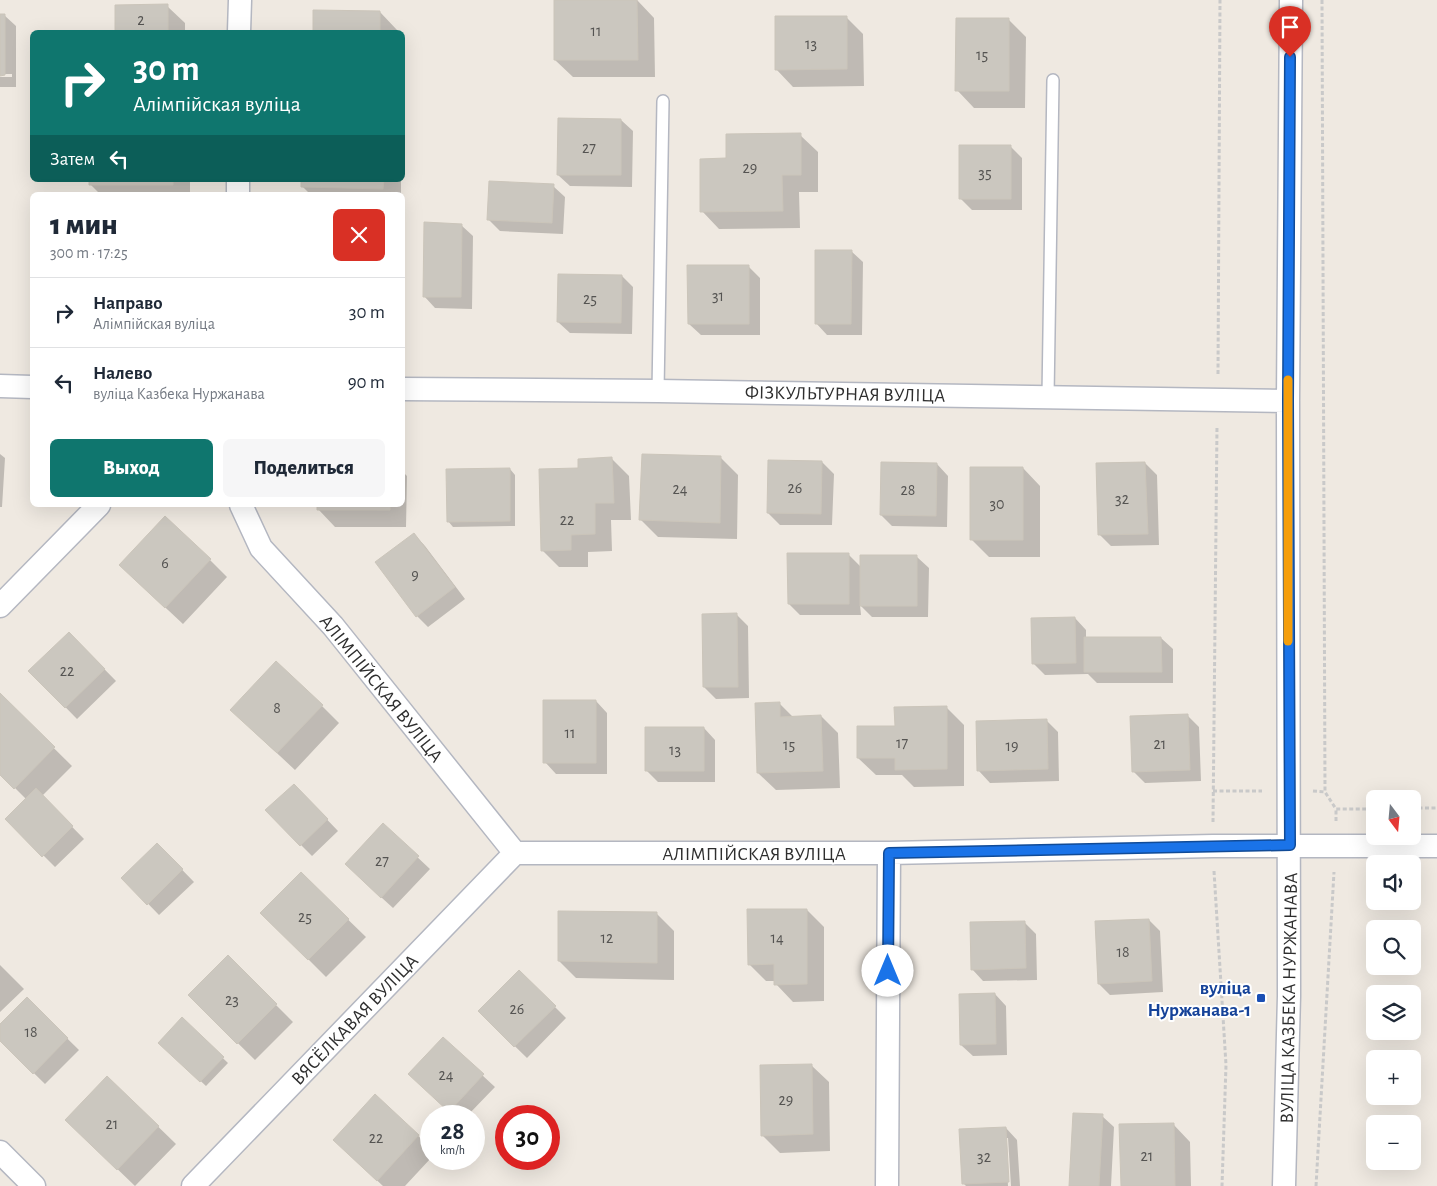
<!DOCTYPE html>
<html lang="ru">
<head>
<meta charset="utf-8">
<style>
	:root { --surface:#fff; --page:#f6f6f7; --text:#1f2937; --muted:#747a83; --line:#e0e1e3; --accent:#0f766e }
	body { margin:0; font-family:"Alegreya Sans",sans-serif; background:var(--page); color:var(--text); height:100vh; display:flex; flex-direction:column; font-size:19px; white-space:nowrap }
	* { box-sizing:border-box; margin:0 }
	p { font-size:16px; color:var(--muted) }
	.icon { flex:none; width:28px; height:28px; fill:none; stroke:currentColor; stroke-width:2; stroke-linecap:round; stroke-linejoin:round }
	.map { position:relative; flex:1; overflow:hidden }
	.panel { position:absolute; left:30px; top:192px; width:375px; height:315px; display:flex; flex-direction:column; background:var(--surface); border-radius:8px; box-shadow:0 5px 20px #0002 }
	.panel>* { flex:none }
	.hud { position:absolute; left:30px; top:30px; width:375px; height:152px; border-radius:8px; box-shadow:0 5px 20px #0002; background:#0f766e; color:#fff; overflow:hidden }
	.needle { width:32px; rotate:164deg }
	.fabs { position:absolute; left:1366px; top:790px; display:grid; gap:10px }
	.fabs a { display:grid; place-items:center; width:55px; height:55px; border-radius:8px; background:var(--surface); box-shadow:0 5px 20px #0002; font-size:25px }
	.speed { position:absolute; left:420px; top:1105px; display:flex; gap:10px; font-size:25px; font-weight:700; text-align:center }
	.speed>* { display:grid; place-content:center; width:65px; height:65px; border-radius:50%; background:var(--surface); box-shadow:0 5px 20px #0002; line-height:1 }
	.speed small { font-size:12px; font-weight:400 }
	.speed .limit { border:8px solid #d22; background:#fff; color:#111 }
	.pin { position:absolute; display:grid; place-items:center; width:42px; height:42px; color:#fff; margin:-51px -21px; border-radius:50% 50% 50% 0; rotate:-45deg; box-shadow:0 0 5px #0007 }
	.pin .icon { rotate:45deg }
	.me { position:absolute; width:55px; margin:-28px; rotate:0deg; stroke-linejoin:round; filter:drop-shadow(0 0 4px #0008) }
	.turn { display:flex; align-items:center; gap:18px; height:105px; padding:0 20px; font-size:22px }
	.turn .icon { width:65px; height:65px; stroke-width:2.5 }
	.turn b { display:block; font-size:35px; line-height:42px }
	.then { display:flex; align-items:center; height:48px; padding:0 20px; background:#0003; gap:10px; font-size:19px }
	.round { display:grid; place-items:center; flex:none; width:52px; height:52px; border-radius:8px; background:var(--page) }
	.overview { display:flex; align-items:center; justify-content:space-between; height:85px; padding:0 20px }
	h1 { font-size:30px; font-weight:800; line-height:38px }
	.primary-button { display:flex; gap:10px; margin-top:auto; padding:10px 20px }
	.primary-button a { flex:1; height:58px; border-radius:8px; background:var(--accent); color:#fff; font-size:20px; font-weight:800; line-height:58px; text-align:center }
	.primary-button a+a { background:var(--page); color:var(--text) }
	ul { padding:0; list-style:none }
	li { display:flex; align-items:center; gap:15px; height:70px; padding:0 20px; border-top:1px solid var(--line) }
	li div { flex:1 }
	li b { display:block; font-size:19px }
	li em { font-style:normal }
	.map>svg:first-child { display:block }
	.shadow { fill:#0003 }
	.building { fill:#cbc7bf; stroke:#cbc5ba }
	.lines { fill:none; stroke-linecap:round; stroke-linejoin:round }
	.lane-casing { stroke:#b4b7c1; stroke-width:14 }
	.street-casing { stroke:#b4b7c1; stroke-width:25 }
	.path { stroke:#c9c9c9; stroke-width:3; stroke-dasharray:4 2.5; stroke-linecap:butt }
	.lane { stroke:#fff; stroke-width:11 }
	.street { stroke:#fff; stroke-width:22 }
	.route-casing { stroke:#114b97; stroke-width:12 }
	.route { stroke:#1a73e8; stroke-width:9 }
	.slow { stroke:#f59e0b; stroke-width:9 }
	.transit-dot { fill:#1a4fb4; stroke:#fff; stroke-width:2 }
	.labels { text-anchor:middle; stroke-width:4; stroke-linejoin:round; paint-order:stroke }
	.number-label { font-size:16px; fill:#555452 }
	.street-label { font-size:19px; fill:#2e2e2e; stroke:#fff }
	.transit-label { font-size:19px; font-weight:bold; fill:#164399; stroke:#fff; text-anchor:end }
</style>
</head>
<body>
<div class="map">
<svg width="1437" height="1186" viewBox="0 0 1437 1186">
	<rect width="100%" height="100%" fill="#efe9e1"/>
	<path class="shadow" d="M637,0l17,18 1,59h-82l-18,-17z
		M116,6h51l18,17v9h-69z
		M314,11l66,1 17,18v2h-83z
		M0,15h4l12,11v61h-16v-10h12v-3h-12z
		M846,17l17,17 1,52 -71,1 -17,-18z
		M1008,19l18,18 -1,71h-51l-17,-18z
		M621,120l12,11 -1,56 -62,-1 -12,-11z
		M800,135l18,17v40h-19l1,36 -81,1 -17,-18 25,-51z
		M1010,146l12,12v52h-50l-12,-12z
		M91,180h99v15h-89l-10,-10z
		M302,180h99v15h-90l-9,-9z
		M553,186l12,11 -2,37 -63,-3 -12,-12z
		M461,225l12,11 -1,73 -37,-1 -11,-12z
		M851,251l12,11 -1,73h-35l-11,-12z
		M402,266h1v61h-1z
		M748,266l12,12v57h-59l-12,-11z
		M622,276l11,11 -1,47 -62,-1 -12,-11z
		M0,454l5,4 -3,49h-2z
		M721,458l17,17 -1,64 -79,-2 -17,-17z
		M612,459l17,17 2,44h-20l1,31 -24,1v15h-29l-17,-17 38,-81z
		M822,462l12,12 -2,51h-52l-12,-12z
		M1145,463l12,12 2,70 -48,1 -12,-12z
		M937,464l11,12 -1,51 -55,-1 -11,-11z
		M1023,468l17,18v71h-51l-18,-18z
		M510,469l5,6v51l-62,1 -5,-6z
		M402,471l5,5 -1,51h-71l-17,-18v-4h84z
		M414,534l11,12 40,53 -37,28 -11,-11z
		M848,554l13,13 56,-10 12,11 -1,49h-56l-12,-12 1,10h-61l-11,-11z
		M210,560l17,17 -44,47 -45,-42z
		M736,614l12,12 1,72 -33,1 -12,-12z
		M1075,618l11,12v8h75l12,11v34h-76l-9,-9 -43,1 -12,-12z
		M69,633l47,48 -39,38 -47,-48z
		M0,695l72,71 -30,30 42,43 -29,28 -48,-48 19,-20 -26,-26z
		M596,701l11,12v61h-51l-11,-12z
		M779,703l14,14 28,-1 17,17 2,55 -64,2 -18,-17z
		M322,706l17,17 -44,47 -46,-43z
		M946,707l18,18v61l-50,1 -12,-12h-26l-18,-17 38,-31z
		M1188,716l11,11 2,54 -56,2 -12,-12z
		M1046,720l12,12 1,49 -69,2 -11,-12z
		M704,728l11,12v42h-57l-12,-12z
		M294,785l44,46 -26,25 -45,-45z
		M383,825l47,44 -37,39 -35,-32z
		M157,844l37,38 -35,33 -36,-37z
		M301,874l65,63 -40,40 -64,-64z
		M807,910l17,17v74l-31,1 -17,-18v-3h-10l-17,-17z
		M657,914l17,17v49l-98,-2 -17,-17z
		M1149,920l11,11 3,61 -53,3 -11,-11z
		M1025,923l11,11 1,46 -54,1 -11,-12z
		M228,957l65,65 -38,38 -66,-65z
		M0,965l24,24 -24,23z
		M519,971l47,47 -39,40 -48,-47z
		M995,994l11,12 1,49 -34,1 -12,-11z
		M27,999l52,51 -34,34 -45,-44v-14z
		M182,1019l46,44 -22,23 -46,-43z
		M443,1039l52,48 -28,29h-12l-33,-30z
		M811,1065l18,17 1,69 -50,2 -18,-18z
		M107,1077l69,67 -41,42 -51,-49z
		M376,1096l55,52v10l-26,28h-22l-31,-29z
		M1102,1116l12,11 -3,59h-41z
		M1173,1124l17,18 1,44h-69z
		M1006,1128l11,12 3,46h-9l-3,-48h-2l2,48h-42l-2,-2z"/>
	<path class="building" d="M554,0h83l1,60h-84z
		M168,4v28h-53v-27z
		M313,10l67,1v21h-67z
		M0,14h5v61l-5,1z
		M775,16h72v53l-72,1z
		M956,18h53v73h-54z
		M558,118l63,1v56h-64z
		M801,133v42h-19l1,36 -83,1v-53l26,-1v-24z
		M959,145h52v54h-52z
		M89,180h84v5h-84z
		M301,180h83l-1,9 -82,-2z
		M489,181l65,3 -2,39 -65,-3z
		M424,222l38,2 -1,73h-38z
		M815,250h37l-1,74h-36z
		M687,265h62v59h-61z
		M558,274l64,1 -1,48 -64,-1z
		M642,454l79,2 -1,67 -81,-3z
		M612,457l2,46h-19v31l-24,1v15l-30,1 -2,-82 39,-1v-9z
		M768,460l54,1 -1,53 -54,-1z
		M881,462l56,1 -1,53 -56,-1z
		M1145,462l3,72 -50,1 -2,-72z
		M970,467h53v73h-53z
		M510,468v53l-63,1 -1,-53z
		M317,505h73v5h-73z
		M165,516l46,43 -46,49 -46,-43z
		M414,533l41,54 -39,30 -41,-55z
		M787,553h62v51h-61z
		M860,555h57v51h-57z
		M737,613l1,74h-35l-1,-73z
		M1075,617l1,46 -44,1 -1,-46z
		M69,632l36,37 -40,39 -37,-37z
		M1084,637h77l1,35h-78z
		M276,661l47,44 -46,48 -47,-43z
		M0,693l55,54 -41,42 -14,-14z
		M543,700h53v63h-53z
		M780,702v15l41,-2 2,56 -66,2 -2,-70z
		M947,706v63l-52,1v-12h-38v-32h38l-1,-19z
		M1188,714l2,56 -58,2 -2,-56z
		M1047,719l1,50 -71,2 -1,-50z
		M645,727h59v44h-59z
		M294,784l34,35 -28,27 -35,-36z
		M36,788l37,38 -31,31 -37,-38z
		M383,823l36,33 -38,42 -36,-34z
		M157,843l26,26 -36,36 -26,-27z
		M301,872l48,47 -41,41 -48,-47z
		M747,909h60v75l-33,1v-21l-26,1z
		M558,911l99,1v51l-99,-2z
		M1149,919l3,62 -54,3 -3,-63z
		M1025,921l1,47 -55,2 -1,-48z
		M228,955l49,49 -40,40 -49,-49z
		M519,970l37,36 -42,41 -36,-36z
		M995,993l1,51 -36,1 -1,-51z
		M27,997l41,41 -35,36 -33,-33v-17z
		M182,1017l42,40 -24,25 -42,-39z
		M443,1037l41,37 -35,38 -41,-38z
		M812,1064l1,70 -52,2 -1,-71z
		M107,1076l52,50 -42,44 -52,-50z
		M375,1094l44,41 -42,46 -44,-41z
		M1073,1113l30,1 -4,72h-30z
		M1174,1123l1,63h-54l-2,-62z
		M1006,1127l3,55 -47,2 -3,-55z"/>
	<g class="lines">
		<g class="lane-casing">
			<path id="lane" d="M658,391l5,-290
				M1048,396l5,-316"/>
		</g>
		<g class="street-casing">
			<path id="street" d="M239,32l1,-32
				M238,195v-15
				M0,386l32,1
				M402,389l256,2 630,10
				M241,505l20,43 72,78 182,227h374l324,-7h224
				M0,606l99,-101
				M0,1152l34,34
				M193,1186l322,-333
				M887,1186l2,-333
				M1284,1186l5,-190 -1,-595 3,-401"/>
		</g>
		<path class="path" d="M1322,0l3,792 11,17h39
			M1218,374l2,-374
			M1213,791h49
			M1313,791l12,1
			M1412,808h25
			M1336,821v-12
			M1213,822l4,-396
			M1214,871l12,194 -4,121
			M1316,1186l18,-314"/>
		<use href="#lane" class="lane"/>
		<use href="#street" class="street"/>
	</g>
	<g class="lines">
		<g class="route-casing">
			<path id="route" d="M888,971l1,-118 401,-8 -2,-444 2,-344"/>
		</g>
		<use href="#route" class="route"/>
		<path class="slow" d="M1288,641v-261"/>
	</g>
	<rect class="transit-dot" x="1256" y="993" width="10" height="10" rx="2.5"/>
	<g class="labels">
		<g class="number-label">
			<text x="141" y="25">2</text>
			<text x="596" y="36">11</text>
			<text x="811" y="49">13</text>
			<text x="982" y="60">15</text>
			<text x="589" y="153">27</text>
			<text x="750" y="173">29</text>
			<text x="985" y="178">35</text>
			<text x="718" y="301">31</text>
			<text x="590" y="304">25</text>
			<text x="795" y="493">26</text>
			<text x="680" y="494">24</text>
			<text x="908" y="495">28</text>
			<text x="1122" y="504">32</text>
			<text x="997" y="509">30</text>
			<text x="567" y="525">22</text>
			<text x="165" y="568">6</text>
			<text x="415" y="580">9</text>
			<text x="67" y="676">22</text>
			<text x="277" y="713">8</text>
			<text x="570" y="738">11</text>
			<text x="902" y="748">17</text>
			<text x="1160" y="749">21</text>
			<text x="789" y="750">15</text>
			<text x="1012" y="751">19</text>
			<text x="675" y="755">13</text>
			<text x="382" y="866">27</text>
			<text x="305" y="922">25</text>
			<text x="607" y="943">12</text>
			<text x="777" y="943">14</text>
			<text x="1123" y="957">18</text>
			<text x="232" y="1005">23</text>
			<text x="517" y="1014">26</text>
			<text x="31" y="1037">18</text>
			<text x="446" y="1080">24</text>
			<text x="786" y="1105">29</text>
			<text x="112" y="1129">21</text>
			<text x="376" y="1143">22</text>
			<text x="1147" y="1161">21</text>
			<text x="984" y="1162">32</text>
		</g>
		<g class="street-label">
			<text transform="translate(845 393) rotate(1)" y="7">ФІЗКУЛЬТУРНАЯ ВУЛІЦА</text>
			<text transform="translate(382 688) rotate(51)" y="7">АЛІМПІЙСКАЯ ВУЛІЦА</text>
			<text x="754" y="860">АЛІМПІЙСКАЯ ВУЛІЦА</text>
			<text transform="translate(1288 998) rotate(-89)" y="7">ВУЛІЦА КАЗБЕКА НУРЖАНАВА</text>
			<text transform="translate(354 1019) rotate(-46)" y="7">ВЯСЁЛКАВАЯ ВУЛІЦА</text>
		</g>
		<g class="transit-label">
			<text x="1251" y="994">вуліца<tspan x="1251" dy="22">Нуржанава-1</tspan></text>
		</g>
	</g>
</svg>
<div class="fabs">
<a><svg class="needle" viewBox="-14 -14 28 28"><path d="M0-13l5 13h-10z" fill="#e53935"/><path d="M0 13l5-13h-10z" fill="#747a83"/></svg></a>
<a><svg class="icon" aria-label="sound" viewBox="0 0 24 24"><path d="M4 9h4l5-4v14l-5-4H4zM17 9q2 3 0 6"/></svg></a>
<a><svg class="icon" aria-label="search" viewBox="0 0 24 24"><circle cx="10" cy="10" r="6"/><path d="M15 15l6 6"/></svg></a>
<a><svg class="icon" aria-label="layers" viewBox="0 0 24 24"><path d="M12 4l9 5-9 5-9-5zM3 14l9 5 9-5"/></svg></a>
<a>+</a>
<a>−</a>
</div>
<div class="speed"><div>28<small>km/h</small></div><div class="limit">30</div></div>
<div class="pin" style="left:1290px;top:57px;background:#d93025"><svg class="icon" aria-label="arrive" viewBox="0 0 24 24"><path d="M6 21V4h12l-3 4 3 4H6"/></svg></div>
<svg class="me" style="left:888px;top:971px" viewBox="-20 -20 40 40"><circle r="19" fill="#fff"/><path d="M0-13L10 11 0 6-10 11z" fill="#1a73e8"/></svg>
<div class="hud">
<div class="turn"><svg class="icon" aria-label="right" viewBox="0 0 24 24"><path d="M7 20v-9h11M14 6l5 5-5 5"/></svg><div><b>30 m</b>Алімпійская вуліца</div></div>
<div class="then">Затем<svg class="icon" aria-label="left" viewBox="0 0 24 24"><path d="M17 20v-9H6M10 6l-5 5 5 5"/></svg></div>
</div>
<section class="panel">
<div class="overview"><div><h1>1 мин</h1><p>300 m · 17:25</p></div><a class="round" style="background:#d93025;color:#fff"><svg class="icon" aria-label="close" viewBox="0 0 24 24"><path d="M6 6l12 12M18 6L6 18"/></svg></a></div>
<ul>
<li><svg class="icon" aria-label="right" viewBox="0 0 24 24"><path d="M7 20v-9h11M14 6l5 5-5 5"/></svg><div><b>Направо</b><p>Алімпійская вуліца</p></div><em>30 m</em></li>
<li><svg class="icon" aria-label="left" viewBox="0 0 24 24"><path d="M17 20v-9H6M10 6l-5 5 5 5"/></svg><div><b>Налево</b><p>вуліца Казбека Нуржанава</p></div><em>90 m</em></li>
</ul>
<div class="primary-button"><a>Выход</a><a>Поделиться</a></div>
</section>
</div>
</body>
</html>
